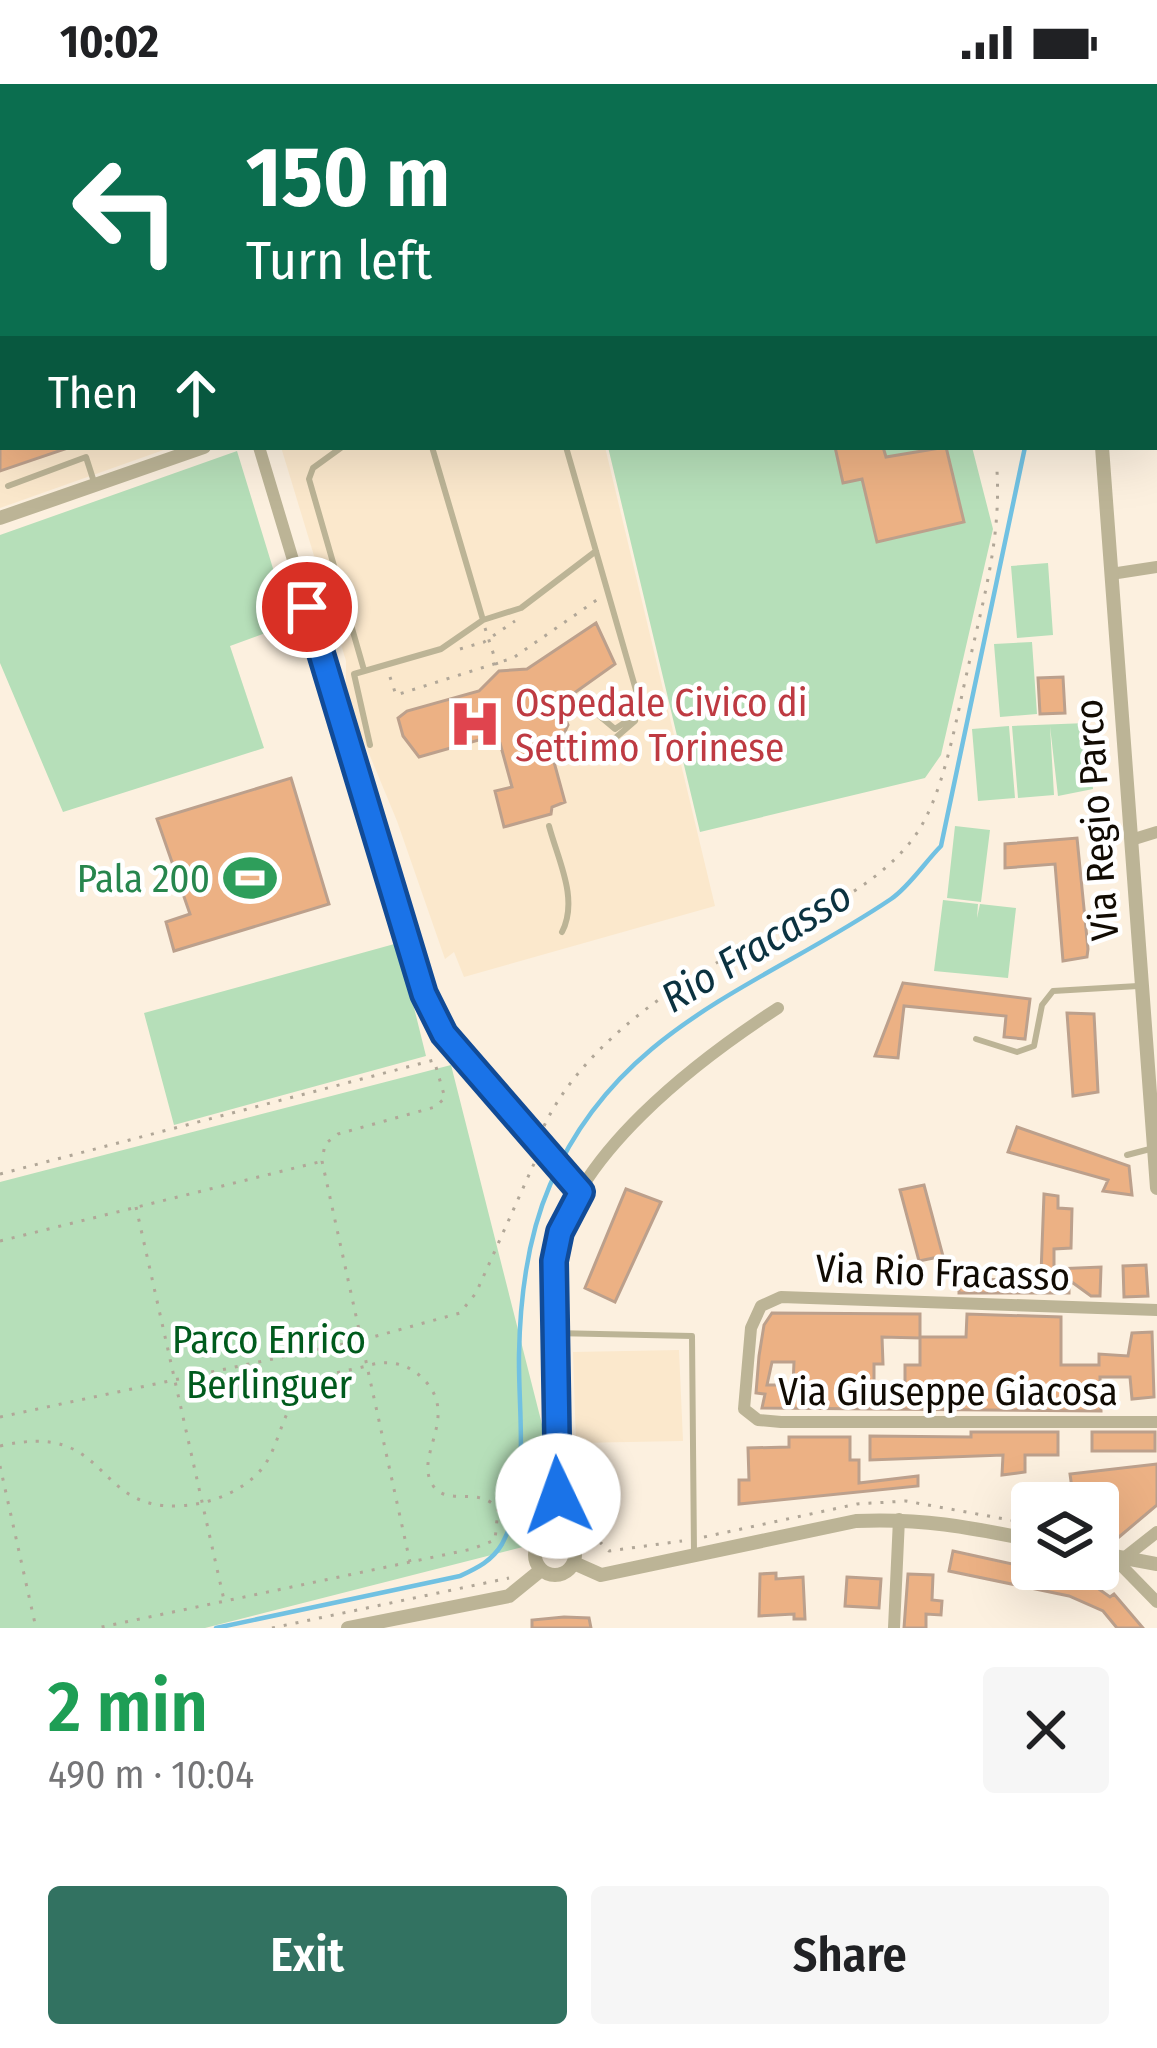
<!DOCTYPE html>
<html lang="en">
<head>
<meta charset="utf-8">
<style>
	:root { --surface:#fff; --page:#f6f6f6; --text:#202124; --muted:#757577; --accent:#327261 }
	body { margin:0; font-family:"Fira Sans Condensed",sans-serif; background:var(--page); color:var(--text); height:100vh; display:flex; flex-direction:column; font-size:45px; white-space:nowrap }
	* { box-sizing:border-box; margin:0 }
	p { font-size:39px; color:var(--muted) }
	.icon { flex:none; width:66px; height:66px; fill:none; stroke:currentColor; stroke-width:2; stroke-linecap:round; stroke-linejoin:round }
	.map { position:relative; height:1544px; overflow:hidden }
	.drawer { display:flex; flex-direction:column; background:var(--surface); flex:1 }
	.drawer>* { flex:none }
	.guide { position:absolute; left:0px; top:0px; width:1158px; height:366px; box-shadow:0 12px 48px #0002; background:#0b6e4f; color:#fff; overflow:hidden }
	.buttons { position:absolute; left:1011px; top:1398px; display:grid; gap:24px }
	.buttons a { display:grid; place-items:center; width:108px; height:108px; border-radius:12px; background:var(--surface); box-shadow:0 12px 48px #0002; font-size:60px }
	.pin { position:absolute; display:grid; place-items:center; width:102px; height:102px; color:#fff; margin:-51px; border:6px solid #fff; border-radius:50%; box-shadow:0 3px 12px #0007 }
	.me { position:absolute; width:132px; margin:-66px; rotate:357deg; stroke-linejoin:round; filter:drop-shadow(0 0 9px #0008) }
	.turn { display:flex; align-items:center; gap:42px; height:252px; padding:0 48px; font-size:54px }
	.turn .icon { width:156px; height:156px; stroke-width:2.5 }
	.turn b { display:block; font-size:84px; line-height:102px }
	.then { display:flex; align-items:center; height:114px; padding:0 48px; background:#0003; gap:24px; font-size:45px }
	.round { display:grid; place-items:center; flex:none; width:126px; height:126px; border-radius:12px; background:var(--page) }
	.summary { display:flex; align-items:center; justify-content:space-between; height:204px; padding:0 48px }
	h1 { font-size:72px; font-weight:600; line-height:90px; color:#1e9e55 }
	.cta { display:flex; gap:24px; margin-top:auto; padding:24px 48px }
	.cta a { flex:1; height:138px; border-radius:12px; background:var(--accent); color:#fff; font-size:48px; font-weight:600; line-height:138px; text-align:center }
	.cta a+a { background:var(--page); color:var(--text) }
	.status { display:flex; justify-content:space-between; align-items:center; height:84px; padding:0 60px; background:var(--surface); direction:ltr }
	.status svg { height:33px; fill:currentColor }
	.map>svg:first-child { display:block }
	.built { fill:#fbe8cc }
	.green { fill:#b6dfb9 }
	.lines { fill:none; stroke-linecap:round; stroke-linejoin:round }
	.stream { stroke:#71c1e2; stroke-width:4.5 }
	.building { fill:#ecb184; stroke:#bca08c; stroke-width:3; fill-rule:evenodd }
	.path { stroke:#b1a798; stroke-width:3; stroke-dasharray:3 9; stroke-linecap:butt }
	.service { stroke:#bcb496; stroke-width:6 }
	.minor { stroke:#bcb496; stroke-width:12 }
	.tertiary { stroke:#bcb496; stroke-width:14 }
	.route-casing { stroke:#114b97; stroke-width:30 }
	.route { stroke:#1a73e8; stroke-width:21 }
	.labels { text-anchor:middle; stroke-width:9; stroke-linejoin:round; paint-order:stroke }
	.health-label { font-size:39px; fill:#be3a42; stroke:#fff; text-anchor:start }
	.street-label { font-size:39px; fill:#110b03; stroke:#fff }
	.leisure-label { font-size:39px; fill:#27864d; stroke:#fff; text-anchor:end }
	.park-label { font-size:39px; fill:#005b1d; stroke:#fff }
	.water-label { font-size:42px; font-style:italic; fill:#0b3240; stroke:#fff }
</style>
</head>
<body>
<div class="status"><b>10:02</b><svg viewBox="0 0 49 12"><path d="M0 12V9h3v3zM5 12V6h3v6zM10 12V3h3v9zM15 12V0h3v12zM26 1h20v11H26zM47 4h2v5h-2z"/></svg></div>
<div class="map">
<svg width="1157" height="1544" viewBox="0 0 1157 1544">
	<rect width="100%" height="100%" fill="#fcf0df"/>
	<path class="built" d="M0,0h1072l-1069,3v360h169l-172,61z
		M281,363h324l110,459 -251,71 -10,-25 -9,7 -48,-138 -51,-123v-37z
		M679,1266l4,91 -107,2 -3,-91z"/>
	<path class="green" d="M608,363h364l21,82 -52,226 -16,23 -225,54z
		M237,367l53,173 -60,22 34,102 -201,64 -63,-149v-128z
		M1048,479l5,72 -36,3 -6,-72z
		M1032,558l5,72 -37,3 -6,-73z
		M1087,639l6,66 -35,7 -8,-70 4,69 -36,3 -6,-72z
		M1009,642l6,72 -37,3 -6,-72z
		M955,742l35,4 -9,72 -34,-4z
		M943,816l35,4 -1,14 3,-14 36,4 -8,70 -74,-7z
		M398,859l28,113 -252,69 -30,-112z
		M451,981l119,470 -365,93h-205v-446z"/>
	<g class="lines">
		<path class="stream" d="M1155,48l2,-3
			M216,1544l244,-52c17,-8 32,-15 42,-32 29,-54 16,-130 17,-189 1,-58 8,-117 31,-170 67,-159 211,-198 341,-286 18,-12 34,-37 50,-53l84,-399"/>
	</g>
	<path class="building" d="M0,363h65v2l-65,22z
		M835,363h48l3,10 60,-10 18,75 -87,20 -15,-63 -19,4z
		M596,539l19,41 -45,32 -8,14 6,15 -5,11 -10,2 -2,13 14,51 -13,5 -1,7 -47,13 -9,-36 17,-4 -12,-44 -11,-6 -70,20 -16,-21 -5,-18 9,-7 72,-20 20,-20 28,-2z
		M1063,593l2,36 -25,1 -2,-36z
		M291,694l38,126 -155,47 -8,-29 24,-8 -33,-95z
		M1077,754l11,111 -1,8 -24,4 -8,-97 -50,4v-24z
		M903,899l127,16 -5,40 -21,-2 2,-21 -102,-10 -6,52 -23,-2z
		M1067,929l27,1 4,78 -25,4z
		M1017,1043l112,39 3,29 -29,-4 5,-11 -100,-28z
		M924,1101l19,71 -24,5 -19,-71z
		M626,1105l35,13 -46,100 -30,-14z
		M1044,1110l14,2v12l14,1 -1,39 -17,1v20l47,-2 -1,29h-9l-22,-16v13h-110v-14l54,1v-7l28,1z
		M1146,1181l2,31 -24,1 -1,-31z
		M772,1229l148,1v24l-38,-1 1,27h-9v24h31v-23h15v-28h46l1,-23 94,3v48h38v-11l29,2 4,-23 20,-1 2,65 -22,2 -2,-22h-30l1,34 -339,-3 3,-14 -9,-1 3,-37 5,-31zM772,1278h22l-1,23h-26z
		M971,1348h87v23h-33v17l-23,3 1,-20 -133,5v-24l101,1z
		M1092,1348h63v19h-63z
		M789,1353h61v23h9v23l59,-7v10l-179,18v-24h10l-1,-32 41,-1z
		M1157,1380v41l-38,32 -21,-5v-29h-24l-4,-29z
		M953,1467l133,29 24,17 4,-3 29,34h-26l-14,-17 -34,-15 -120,-25z
		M776,1489v6l27,-2 2,42h-11v-5l-35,2 1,-42z
		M908,1490l25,1 -1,25 10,1 -1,14 -15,-1v14h-22z
		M847,1493l34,2 -2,29 -34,-2z
		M564,1533l25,1 2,10h-59v-8z"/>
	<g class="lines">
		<path class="path" d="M485,544l14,43
			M460,565l24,-7 31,-21
			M390,593l6,18 117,-37 88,-61
			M544,1042c35,-73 114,-132 185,-170 62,-34 138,-58 183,-116 32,-41 44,-122 56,-172 15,-67 33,-129 29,-197
			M0,1090l434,-114 11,38 -10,9 -97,27 -13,10 -3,17 88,401
			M136,1123l88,393
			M0,1157l319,-79
			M0,1333l362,-77 98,-27 16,-20 61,-136
			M0,1362c111,-26 91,63 178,60 27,-1 56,-11 76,-29 29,-25 23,-70 56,-92 17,-13 40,-14 60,-20 22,-6 42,0 57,18 31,37 -15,75 7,104 15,19 46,-1 64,22l-3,31 -23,9 -375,79
			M0,1382l36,162
			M704,1453l153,-33 49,-3 126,23
			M576,1464l25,-5 8,8 73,-10
			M272,1544l237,-50"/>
		<path class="service" d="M253,0l1,3
			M368,0l1,3
			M0,77l3,8
			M0,180l3,-1
			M0,317l3,-1
			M342,363l-29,21 -4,11 55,191
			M566,363l76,264 -27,18 -25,-21 -21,5
			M8,402l78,-29 8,25
			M483,536l38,-12 75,-57
			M559,658l19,18 14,-2 43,-37
			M370,661l-16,-71 87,-25 42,-29 -51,-173
			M549,742c9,34 30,73 13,106
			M976,955l41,13 17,-6 8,-41 11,-14 85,-5
			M1127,1071l23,-6
			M553,1249l139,3 2,217"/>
		<path class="minor" d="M259,363l165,548 20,39 137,158
			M1111,490l46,-7
			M1131,756l26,-8
			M1157,1226l-376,-13 -20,9 -10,22 -7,81 14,11 23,2h376
			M557,1451c6,-91 -17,-187 -3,-278 17,-101 144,-197 224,-249
			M1112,1472l45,46
			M1124,1474l33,-26
			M894,1544l5,-109"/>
		<path class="tertiary" d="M516,0l1,3
			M1105,3v-3
			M1155,89l2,-1
			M1155,122l2,-3
			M1102,363l55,741
			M0,434l204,-71
			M535 1471a20 20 0 1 1 40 0a20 20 0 1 1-40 0Z
			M1098,1469l59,11
			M574,1479l27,12 255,-54c65,-3 113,6 176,19
			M348,1544l161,-32 32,-26"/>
	</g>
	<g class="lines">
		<g class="route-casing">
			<path id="route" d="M307,523l117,387 20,40 137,158 -21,40 -6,29 4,235"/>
		</g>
		<use href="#route" class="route"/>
	</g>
	<defs>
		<g id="hospital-bare" transform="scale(4.14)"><path d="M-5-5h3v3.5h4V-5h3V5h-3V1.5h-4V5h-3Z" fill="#e0444e" stroke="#fff" stroke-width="2.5" paint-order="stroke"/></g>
		<g id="stadium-bare" transform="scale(4.14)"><path d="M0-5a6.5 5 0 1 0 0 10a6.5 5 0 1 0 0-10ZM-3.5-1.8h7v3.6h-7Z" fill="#2e9e5b" stroke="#fff" stroke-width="2.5" paint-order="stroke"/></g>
	</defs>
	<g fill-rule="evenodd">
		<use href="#hospital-bare" x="475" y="640"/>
		<use href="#stadium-bare" x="250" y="794"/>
	</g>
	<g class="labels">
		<g class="health-label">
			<text x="515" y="632">Ospedale Civico di<tspan x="515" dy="45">Settimo Torinese</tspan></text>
		</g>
		<g class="street-label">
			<text transform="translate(1096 736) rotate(-94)" y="14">Via Regio Parco</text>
			<text transform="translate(943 1188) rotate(2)" y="14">Via Rio Fracasso</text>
			<text x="948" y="1321">Via Giuseppe Giacosa</text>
		</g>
		<g class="leisure-label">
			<text x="210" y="808">Pala 200</text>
		</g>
		<g class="park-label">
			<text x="269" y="1269">Parco Enrico<tspan x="269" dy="45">Berlinguer</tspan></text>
		</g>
		<g class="water-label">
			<text transform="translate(756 862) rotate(-31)" y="15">Rio Fracasso</text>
		</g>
	</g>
</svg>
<div class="buttons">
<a><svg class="icon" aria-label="layers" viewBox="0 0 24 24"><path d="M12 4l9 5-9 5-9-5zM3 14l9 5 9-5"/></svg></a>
</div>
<div class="pin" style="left:307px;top:523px;background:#d93025"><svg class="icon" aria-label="arrive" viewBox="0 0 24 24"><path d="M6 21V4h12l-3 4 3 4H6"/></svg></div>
<svg class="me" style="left:558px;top:1412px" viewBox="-20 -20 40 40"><circle r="19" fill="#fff"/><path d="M0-13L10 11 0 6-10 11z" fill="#1a73e8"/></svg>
<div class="guide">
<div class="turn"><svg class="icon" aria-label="left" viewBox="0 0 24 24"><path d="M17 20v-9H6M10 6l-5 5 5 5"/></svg><div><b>150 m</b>Turn left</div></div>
<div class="then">Then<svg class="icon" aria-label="ahead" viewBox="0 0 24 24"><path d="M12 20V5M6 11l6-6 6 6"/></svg></div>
</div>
</div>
<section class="drawer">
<div class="summary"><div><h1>2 min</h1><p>490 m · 10:04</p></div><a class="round"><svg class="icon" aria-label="close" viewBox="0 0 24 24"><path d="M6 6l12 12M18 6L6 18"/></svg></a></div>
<div class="cta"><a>Exit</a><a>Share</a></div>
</section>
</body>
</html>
